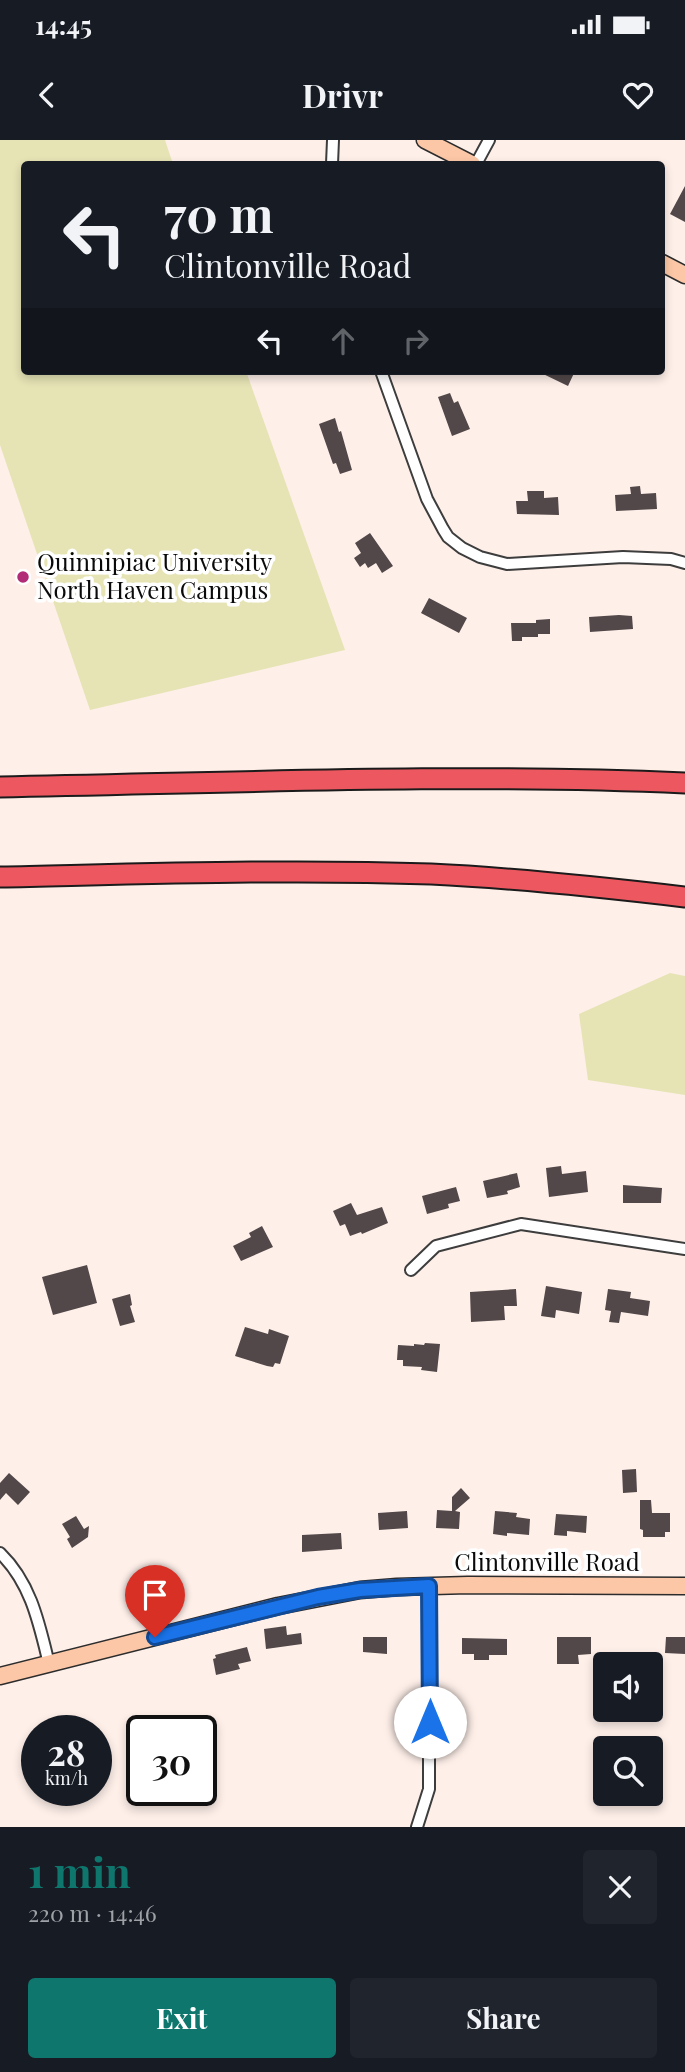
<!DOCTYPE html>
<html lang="en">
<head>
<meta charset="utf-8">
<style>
	:root { --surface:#171b24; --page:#20242c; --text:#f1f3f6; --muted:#9ea1a6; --accent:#0f766e }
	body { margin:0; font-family:"Playfair Display",serif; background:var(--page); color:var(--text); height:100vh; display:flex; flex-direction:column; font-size:26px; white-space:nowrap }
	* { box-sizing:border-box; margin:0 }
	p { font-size:23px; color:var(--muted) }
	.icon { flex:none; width:38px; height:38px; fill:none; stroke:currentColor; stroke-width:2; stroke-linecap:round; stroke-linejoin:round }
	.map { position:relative; height:1687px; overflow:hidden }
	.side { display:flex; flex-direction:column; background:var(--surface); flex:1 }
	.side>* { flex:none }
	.hud { position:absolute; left:21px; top:21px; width:644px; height:214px; border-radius:7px; box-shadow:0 4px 10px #0003; background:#171b24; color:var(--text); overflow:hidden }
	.fabs { position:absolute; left:593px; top:1512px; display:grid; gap:14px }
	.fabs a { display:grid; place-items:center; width:70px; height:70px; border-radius:7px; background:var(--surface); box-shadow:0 4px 10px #0003; font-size:35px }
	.speed { position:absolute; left:21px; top:1575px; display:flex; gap:14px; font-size:35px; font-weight:700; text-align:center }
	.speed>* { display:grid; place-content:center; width:91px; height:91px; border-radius:50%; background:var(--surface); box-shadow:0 4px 10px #0003; line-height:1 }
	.speed small { font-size:18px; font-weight:400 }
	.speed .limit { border:4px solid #111; border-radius:10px; background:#fff; color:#111 }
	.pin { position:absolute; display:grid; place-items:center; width:60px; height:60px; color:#fff; margin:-72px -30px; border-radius:50% 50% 50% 0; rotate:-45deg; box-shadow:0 0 7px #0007 }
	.pin .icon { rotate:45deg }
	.me { position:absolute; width:77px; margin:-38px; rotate:0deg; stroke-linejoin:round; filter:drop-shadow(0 0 5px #0008) }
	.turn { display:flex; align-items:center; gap:24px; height:147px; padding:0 28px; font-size:32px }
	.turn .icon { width:91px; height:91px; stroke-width:2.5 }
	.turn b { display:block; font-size:49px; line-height:60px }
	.lanes { display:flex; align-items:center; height:66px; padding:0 28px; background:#0003; justify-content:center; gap:35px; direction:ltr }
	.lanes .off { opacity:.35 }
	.round { display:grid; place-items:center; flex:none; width:74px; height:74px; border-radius:7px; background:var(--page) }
	.head { display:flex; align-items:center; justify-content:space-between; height:119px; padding:0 28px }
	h1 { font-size:42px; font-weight:700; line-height:52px; color:var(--accent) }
	.primary-button { display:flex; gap:14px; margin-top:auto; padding:14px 28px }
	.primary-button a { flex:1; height:80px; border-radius:7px; background:var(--accent); color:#fff; font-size:28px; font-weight:700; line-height:80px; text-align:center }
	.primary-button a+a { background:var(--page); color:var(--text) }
	.status { display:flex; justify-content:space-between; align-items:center; height:49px; padding:0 35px; background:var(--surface); direction:ltr }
	.status svg { height:19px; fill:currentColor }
	header { display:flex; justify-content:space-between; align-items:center; height:91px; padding:0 28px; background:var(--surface); font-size:32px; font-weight:700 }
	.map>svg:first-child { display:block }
	.green { fill:#e6e4b5 }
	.building { fill:#524849 }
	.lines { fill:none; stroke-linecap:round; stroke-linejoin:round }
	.street-casing { stroke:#3d3d3d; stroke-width:14 }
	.secondary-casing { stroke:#2c2c2c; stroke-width:19 }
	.highway-casing { stroke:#1b1b1b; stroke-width:23 }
	.street { stroke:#fff; stroke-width:10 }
	.secondary { stroke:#fbc7a7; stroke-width:16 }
	.highway { stroke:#ed5860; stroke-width:19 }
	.route-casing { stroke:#114b97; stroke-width:18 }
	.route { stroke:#1a73e8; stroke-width:12 }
	.poi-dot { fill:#b22b76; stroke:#fff; stroke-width:2.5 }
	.labels { text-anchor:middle; stroke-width:7; stroke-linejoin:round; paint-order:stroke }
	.poi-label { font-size:24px; fill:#0a0a0a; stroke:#fff; text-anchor:start }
	.street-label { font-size:24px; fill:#0a0a0a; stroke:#fff }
</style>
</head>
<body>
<div class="status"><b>14:45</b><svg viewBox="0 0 49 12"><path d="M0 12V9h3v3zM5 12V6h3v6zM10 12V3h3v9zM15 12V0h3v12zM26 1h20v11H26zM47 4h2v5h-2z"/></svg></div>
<header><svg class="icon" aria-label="back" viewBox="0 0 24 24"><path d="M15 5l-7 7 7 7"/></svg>Drivr<svg class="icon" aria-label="heart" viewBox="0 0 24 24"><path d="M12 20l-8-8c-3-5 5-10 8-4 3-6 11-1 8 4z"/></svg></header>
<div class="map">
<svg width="685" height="1687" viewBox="0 0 685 1687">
	<rect width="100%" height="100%" fill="#feefe9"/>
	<path class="green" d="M0,0h165l8,24h-149v207h222l99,279 -255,60 -90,-265z
		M670,833l15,3v119l-97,-15 -9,-66z"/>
	<path class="building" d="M685,46v36l-15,-8z
		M537,231h38l-7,15z
		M450,253l4,10 4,-2 12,28 -18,7 -14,-39z
		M335,278l4,14 2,-1 11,39 -12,4 -4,-11 -3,1 -14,-40z
		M640,346l1,8 15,-1 1,16 -41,2 -1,-16 16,-1 -1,-7z
		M527,351h17v7l14,-1 1,18 -42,-1 -1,-13h12z
		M370,393l23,33 -11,7 -6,-10 -8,5 -3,-5 -5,4 -6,-9 7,-5 -6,-10z
		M429,458l38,20 -8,15 -38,-20z
		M619,475l13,1 1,13 -43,3 -1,-15z
		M550,479v15h-12v3h-16v4h-10l-1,-18h25v-3z
		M561,1026l1,8 24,-3 2,21 -39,5 -3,-29z
		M517,1033l3,14 -13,4 1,3 -21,4 -4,-17z
		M623,1045l39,3 -1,15h-38z
		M456,1047l4,14 -12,3 1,4 -22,6 -5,-18z
		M351,1063l6,12 25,-8 6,16 -26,11 -1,-2 -11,4 -5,-12 -5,2 -7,-15z
		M262,1086l11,21 -32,14 -8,-15 18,-9 -2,-4z
		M87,1125l10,38 -44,12 -11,-38z
		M546,1146l36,6 -3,22 -23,-4 -1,8 -14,-2z
		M516,1149l1,17h-13l1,14 -34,2 -1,-30z
		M608,1149l23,3 -1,6 20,3 -2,15 -27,-4 -2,11 -10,-1 2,-11 -6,-1z
		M130,1154l2,11 -2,1 5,16 -15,4 -8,-27z
		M245,1187l23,7 1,-5 20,7 -9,28 -5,-1 -2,4 -6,-1 -32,-10z
		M425,1203l15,1 -3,28 -16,-2 1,-3 -19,-1v-6h-6l1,-15 16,1v-2l10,1z
		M636,1329l1,23 -14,1 -1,-23z
		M9,1333l21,19 -12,13 -12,-12 -6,7v-17z
		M461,1348l9,10 -15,13 5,1 -1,17 -23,-1 1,-18 15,1v-14z
		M640,1360h11l1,13h18v19h-5v5h-22v-7l-3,-1z
		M407,1371l1,17 -29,2 -1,-17z
		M495,1371l22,2 -1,4 14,2 -1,16 -22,-2v3l-14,-2z
		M556,1374l31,2 -1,17 -19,-2v5l-13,-1z
		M76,1376l8,13 5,-3 -1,11 -16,11 -5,-9 3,-2 -8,-13z
		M341,1393l1,16 -40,3v-17z
		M286,1486l1,9 14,-2 1,11 -36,5 -2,-20z
		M363,1497h24v17l-24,-2z
		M557,1497h34v17l-13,1 1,9h-22z
		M666,1497h19v17l-20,-1z
		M462,1498l45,1v16h-18v5h-15v-6h-12z
		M247,1507l4,14 -13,3 2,5 -24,6 -3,-16 3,-1 -1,-3z"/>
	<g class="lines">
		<g class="street-casing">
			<path id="street" d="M332,24l1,-24
				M476,24l13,-24
				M381,231l46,128 16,30 5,8 14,11 18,9 27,7 116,-7 48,2 14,4
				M411,1130l25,-24 85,-22 164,25
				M0,1413c31,30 39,70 49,111
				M417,1687l12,-38v-203"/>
		</g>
		<g class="secondary-casing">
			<path id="secondary" d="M425,0l47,24
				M662,123l23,12
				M0,1536l278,-70 82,-16 37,-3 71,-2 217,1"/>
		</g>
		<g class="highway-casing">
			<path id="highway" d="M0,647c228,-4 457,-14 685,-4
				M0,737c143,-3 287,-8 431,-3 85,4 169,13 254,23"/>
		</g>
		<use href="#street" class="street"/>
		<use href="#secondary" class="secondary"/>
		<use href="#highway" class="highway"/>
	</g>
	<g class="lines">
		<g class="route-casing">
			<path id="route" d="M155,1497l163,-40 42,-7 69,-4 1,136"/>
		</g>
		<use href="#route" class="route"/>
	</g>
	<circle class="poi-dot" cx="23" cy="437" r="7"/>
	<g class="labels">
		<g class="poi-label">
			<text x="37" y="431">Quinnipiac University<tspan x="37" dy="28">North Haven Campus</tspan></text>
		</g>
		<g class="street-label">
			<text x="547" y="1431">Clintonville Road</text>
		</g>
	</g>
</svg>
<div class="fabs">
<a><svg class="icon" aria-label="sound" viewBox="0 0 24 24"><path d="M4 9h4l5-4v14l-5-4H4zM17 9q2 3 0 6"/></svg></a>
<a><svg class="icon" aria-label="search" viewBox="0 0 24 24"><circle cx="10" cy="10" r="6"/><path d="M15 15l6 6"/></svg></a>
</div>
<div class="speed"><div>28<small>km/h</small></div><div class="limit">30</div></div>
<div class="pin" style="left:155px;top:1497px;background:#d93025"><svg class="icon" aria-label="arrive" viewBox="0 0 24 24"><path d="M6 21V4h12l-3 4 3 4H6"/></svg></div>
<svg class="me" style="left:430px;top:1582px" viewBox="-20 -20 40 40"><circle r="19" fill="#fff"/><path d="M0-13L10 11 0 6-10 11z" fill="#1a73e8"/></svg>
<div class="hud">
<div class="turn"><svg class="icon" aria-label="left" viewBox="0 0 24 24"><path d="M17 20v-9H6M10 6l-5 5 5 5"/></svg><div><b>70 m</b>Clintonville Road</div></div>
<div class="lanes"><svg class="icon" aria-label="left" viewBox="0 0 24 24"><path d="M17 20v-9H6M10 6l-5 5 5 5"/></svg><svg class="icon off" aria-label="ahead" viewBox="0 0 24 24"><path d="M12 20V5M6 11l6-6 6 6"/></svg><svg class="icon off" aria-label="right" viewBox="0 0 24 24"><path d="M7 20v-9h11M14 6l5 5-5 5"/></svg></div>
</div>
</div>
<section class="side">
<div class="head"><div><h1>1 min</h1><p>220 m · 14:46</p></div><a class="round"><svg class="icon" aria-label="close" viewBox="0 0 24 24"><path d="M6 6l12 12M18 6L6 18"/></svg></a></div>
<div class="primary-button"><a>Exit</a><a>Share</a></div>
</section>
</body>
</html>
